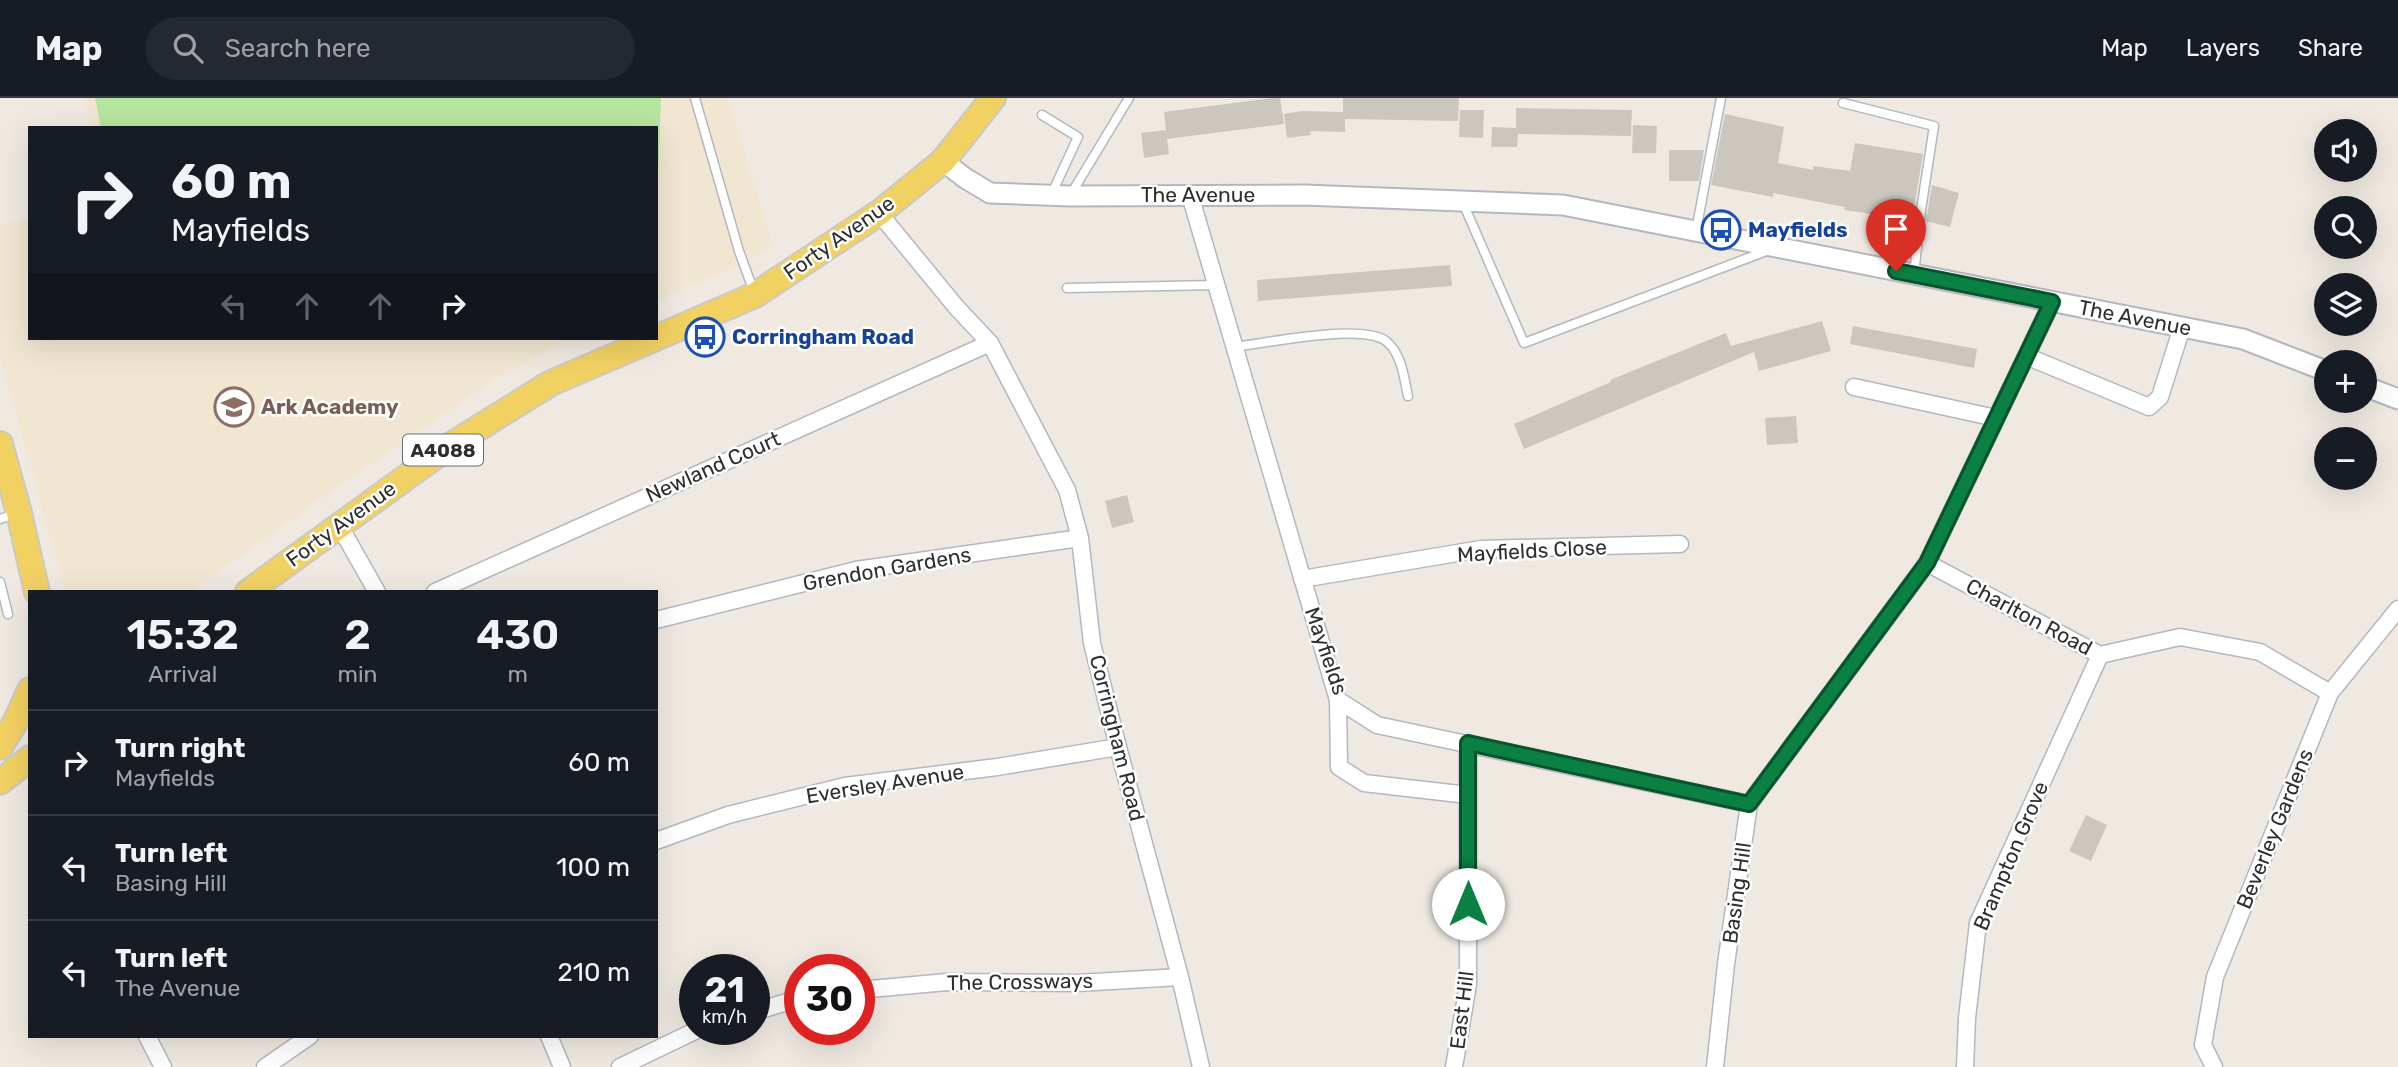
<!DOCTYPE html>
<html lang="en">
<head>
<meta charset="utf-8">
<style>
	:root { --surface:#171b24; --page:#242831; --text:#f1f3f6; --muted:#9ea1a6; --line:#363941 }
	body { margin:0; font-family:Rubik,sans-serif; background:var(--page); color:var(--text); height:100vh; display:flex; flex-direction:column; font-size:26px; white-space:nowrap }
	* { box-sizing:border-box; margin:0 }
	p { font-size:23px; color:var(--muted) }
	.icon { flex:none; width:38px; height:38px; fill:none; stroke:currentColor; stroke-width:2; stroke-linecap:round; stroke-linejoin:round }
	.map { position:relative; flex:1; overflow:hidden }
	.panel { position:absolute; left:28px; top:492px; width:630px; height:448px; display:flex; flex-direction:column; background:var(--surface); border-radius:0px; box-shadow:0 7px 28px #0002 }
	.panel>* { flex:none }
	.hud { position:absolute; left:28px; top:28px; width:630px; height:214px; border-radius:0px; box-shadow:0 7px 28px #0002; background:#171b24; color:var(--text); overflow:hidden }
	.controls { position:absolute; left:2314px; top:21px; display:grid; gap:14px }
	.controls a { display:grid; place-items:center; width:63px; height:63px; border-radius:50%; background:var(--surface); box-shadow:0 7px 28px #0002; font-size:35px }
	.speed { position:absolute; left:679px; top:856px; display:flex; gap:14px; font-size:35px; font-weight:700; text-align:center }
	.speed>* { display:grid; place-content:center; width:91px; height:91px; border-radius:50%; background:var(--surface); box-shadow:0 7px 28px #0002; line-height:1 }
	.speed small { font-size:18px; font-weight:400 }
	.speed .limit { border:10px solid #d22; background:#fff; color:#111 }
	.pin { position:absolute; display:grid; place-items:center; width:60px; height:60px; color:#fff; margin:-72px -30px; border-radius:50% 50% 50% 0; rotate:-45deg; box-shadow:0 0 7px #0007 }
	.pin .icon { rotate:45deg }
	.me { position:absolute; width:77px; margin:-38px; rotate:0deg; stroke-linejoin:round; filter:drop-shadow(0 0 5px #0008) }
	.turn { display:flex; align-items:center; gap:24px; height:147px; padding:0 28px; font-size:32px }
	.turn .icon { width:91px; height:91px; stroke-width:2.5 }
	.turn b { display:block; font-size:49px; line-height:60px }
	.lanes { display:flex; align-items:center; height:66px; padding:0 28px; background:#0003; justify-content:center; gap:35px; direction:ltr }
	.lanes .off { opacity:.35 }
	.eta { display:flex; justify-content:space-evenly; align-items:center; height:119px; text-align:center }
	.eta b { font-size:42px; font-weight:600; line-height:49px }
	ul { padding:0; list-style:none }
	li { display:flex; align-items:center; gap:21px; height:105px; padding:0 28px; border-top:2px solid var(--line) }
	li div { flex:1 }
	li b { display:block; font-size:26px }
	li em { font-style:normal }
	header { display:flex; align-items:center; gap:42px; box-sizing:border-box; height:98px; padding:0 35px; background:var(--surface); border-bottom:2px solid var(--line) }
	header strong { font-size:33px }
	nav { display:flex; gap:38px; margin-inline-start:auto; font-size:24px }
	.search { width:490px; height:63px; background:var(--page); display:flex; align-items:center; gap:18px; box-sizing:border-box; padding:0 24px; border-radius:38px; color:var(--muted); font-size:26px }
	.map>svg:first-child { display:block }
	.education { fill:#f0e6d1 }
	.green { fill:#b6e59e }
	.building { fill:#cbc7bf }
	.lines { fill:none; stroke-linecap:round; stroke-linejoin:round }
	.service-casing { stroke:#b4b7c1; stroke-width:11 }
	.minor-casing { stroke:#b4b7c1; stroke-width:19 }
	.tertiary-casing { stroke:#b4b7c1; stroke-width:23 }
	.primary-casing { stroke:#c9c9c9; stroke-width:28 }
	.service { stroke:#fff; stroke-width:8 }
	.minor { stroke:#fff; stroke-width:16 }
	.tertiary { stroke:#fff; stroke-width:19 }
	.primary { stroke:#f2d163; stroke-width:24 }
	.route-casing { stroke:#07532c; stroke-width:18 }
	.route { stroke:#0b8043; stroke-width:12 }
	.labels { text-anchor:middle; stroke-width:5; stroke-linejoin:round; paint-order:stroke }
	.shield { fill:#fff; stroke:#6d6d6d; stroke-width:2 }
	.shield-label { font-size:19px; font-weight:bold; fill:#2e2e2e }
	.street-label { font-size:21px; fill:#2e2e2e; stroke:#fff }
	.transit-label { font-size:21px; font-weight:bold; fill:#164399; stroke:#fff; text-anchor:start }
	.education-label { font-size:21px; font-weight:bold; fill:#785e54; stroke:#fff; text-anchor:start }
</style>
</head>
<body>
<header>
<strong>Map</strong>
<div class="search"><svg class="icon" aria-label="search" viewBox="0 0 24 24"><circle cx="10" cy="10" r="6"/><path d="M15 15l6 6"/></svg>Search here</div>
<nav><a>Map</a><a>Layers</a><a>Share</a></nav>
</header>
<div class="map">
<svg width="2398" height="969" viewBox="0 0 2398 969">
	<rect width="100%" height="100%" fill="#efe9e1"/>
	<path class="education" d="M84,0h644l45,148 -37,20 -80,35v-173h-564z
		M30,119v121h539l-71,39 -169,116 -137,98h-127l-65,-236v-129z"/>
	<path class="green" d="M95,0h566l-5,132v-102h-555z"/>
	<path class="building" d="M1272,0h8l4,26 -117,15 -3,-27z
		M1343,0h116l-1,23 -113,-2v13l-35,-1 1,4 -24,3 -3,-24 18,-3 41,1z
		M1516,10l116,2 -1,26 -113,-2 -1,13h-26l1,-20 24,1z
		M1460,12h24l-1,28 -24,-1z
		M1725,16l59,13 -6,36 35,7v-4l37,5 5,-28 68,11 -11,66 -68,-10 1,-3 -72,-14v4l-62,-12z
		M1633,27l24,1 -1,27h-24z
		M1166,32l3,24 -25,4 -3,-25z
		M1669,52h35l-5,31h-30z
		M1932,87l27,8 -9,34 -24,-6z
		M1450,167l2,21 -194,15 -1,-21z
		M1822,223l9,30 -72,20 -5,-19 -230,97 -10,-25 97,-42 -1,-2 116,-47 5,13z
		M1853,228l124,23 -3,19 -124,-24z
		M1796,318l2,27 -31,2 -2,-27z
		M1127,397l7,27 -22,6 -7,-27z
		M2086,717l21,10 -16,36 -22,-10z"/>
	<g class="lines">
		<g class="service-casing">
			<path id="service" d="M695,0l44,153 15,41
				M1843,5l91,23 -13,84 -7,65
				M1042,17l36,22 -26,56
				M1071,96l58,-96
				M1463,105l61,140 245,-93
				M1696,133l25,-133
				M1067,190l149,-3
				M1234,249c33,-4 127,-24 152,-6 16,13 18,37 22,55
				M0,421l17,-6
				M0,484l8,32"/>
		</g>
		<g class="minor-casing">
			<path id="minor" d="M1190,97l148,505 39,25 372,79
				M879,115l78,95 33,35 77,147 13,48 12,105 26,104 62,230 21,90
				M2026,258l123,51 11,-10 22,-70
				M1854,289l142,31
				M339,427l38,67
				M1927,465l173,92 80,-18 80,15 70,41
				M1302,481l179,-30 199,-5
				M435,494l555,-249
				M656,522l200,-50 224,-32
				M1338,602l1,67 25,16 104,12
				M656,743l72,-26 117,-29 152,-19 121,-20
				M859,892l88,-8 130,1 103,-6
				M754,914l46,-14
				M147,938l16,31
				M549,938l13,31
				M265,969l45,-31
				M620,969l79,-38
				M1454,969l14,-82v-242
				M1715,969l11,-103 23,-160 178,-241 125,-261
				M1965,969l2,-49 11,-95 122,-268
				M2214,969l-11,-22 12,-68 115,-284 68,-84"/>
		</g>
		<g class="tertiary-casing">
			<path id="tertiary" d="M943,63l22,17 25,15 80,3 234,-1 259,10 680,134 83,32
				M2364,288l34,13"/>
		</g>
		<g class="primary-casing">
			<path id="primary" d="M656,240l99,-43 124,-82 64,-52 50,-63
				M0,346l19,69 18,79
				M248,494l200,-145 103,-64 105,-45
				M0,649l16,-26 14,-31
				M0,684l30,-24"/>
		</g>
		<use href="#service" class="service"/>
		<use href="#minor" class="minor"/>
		<use href="#tertiary" class="tertiary"/>
		<use href="#primary" class="primary"/>
	</g>
	<g class="lines">
		<g class="route-casing">
			<path id="route" d="M1468,806v-161l281,61 178,-241 125,-261 -156,-31"/>
		</g>
		<use href="#route" class="route"/>
	</g>
	<defs>
		<g id="bus-ring" transform="scale(2.0125)"><circle r="9.5" fill="#fff" stroke="#1a4fb4" stroke-width="1.5"/><path d="M-5-6H5V4H4V6H2V4H-2V6H-4V4H-5ZM-3.5-4V0h7V-4ZM-3.5 1.2v1.5H-2V1.2ZM2 1.2v1.5H3.5V1.2Z" fill="#1a4fb4"/></g>
		<g id="school-ring" transform="scale(2.0125)"><circle r="9.5" fill="#fff" stroke="#8d6e63" stroke-width="1.5"/><path d="M0-5L7-2L0 1L-7-2ZM-4 1L0 2.5L4 1V4Q0 6-4 4Z" fill="#8d6e63"/></g>
	</defs>
	<g fill-rule="evenodd">
		<use href="#bus-ring" x="1721" y="132"/>
		<use href="#bus-ring" x="705" y="239"/>
		<use href="#school-ring" x="234" y="309"/>
	</g>
	<g class="labels">
		<rect class="shield" x="403" y="336.5" width="80" height="31" rx="5"/>
		<g class="shield-label">
			<text x="443" y="359">A4088</text>
		</g>
		<g class="street-label">
			<text x="1198" y="104">The Avenue</text>
			<text transform="translate(839 140) rotate(-35)" y="7">Forty Avenue</text>
			<text transform="translate(2135 220) rotate(11)" y="7">The Avenue</text>
			<text transform="translate(713 369) rotate(-24)" y="7">Newland Court</text>
			<text transform="translate(341 426) rotate(-36)" y="7">Forty Avenue</text>
			<text transform="translate(1532 453) rotate(-3)" y="7">Mayfields Close</text>
			<text transform="translate(887 471) rotate(-10)" y="7">Grendon Gardens</text>
			<text transform="translate(2029 519) rotate(28)" y="7">Charlton Road</text>
			<text transform="translate(1326 553) rotate(71)" y="7">Mayfields</text>
			<text transform="translate(1117 640) rotate(76)" y="7">Corringham Road</text>
			<text transform="translate(885 686) rotate(-9)" y="7">Eversley Avenue</text>
			<text transform="translate(2275 731) rotate(-68)" y="7">Beverley Gardens</text>
			<text transform="translate(2011 758) rotate(-67)" y="7">Brampton Grove</text>
			<text transform="translate(1737 795) rotate(-82)" y="7">Basing Hill</text>
			<text transform="translate(1020 884) rotate(-1)" y="7">The Crossways</text>
			<text transform="translate(1462 912) rotate(-83)" y="7">East Hill</text>
		</g>
		<g class="transit-label">
			<text x="1748" y="139">Mayfields</text>
			<text x="732" y="246">Corringham Road</text>
		</g>
		<g class="education-label">
			<text x="261" y="316">Ark Academy</text>
		</g>
	</g>
</svg>
<div class="controls">
<a><svg class="icon" aria-label="sound" viewBox="0 0 24 24"><path d="M4 9h4l5-4v14l-5-4H4zM17 9q2 3 0 6"/></svg></a>
<a><svg class="icon" aria-label="search" viewBox="0 0 24 24"><circle cx="10" cy="10" r="6"/><path d="M15 15l6 6"/></svg></a>
<a><svg class="icon" aria-label="layers" viewBox="0 0 24 24"><path d="M12 4l9 5-9 5-9-5zM3 14l9 5 9-5"/></svg></a>
<a>+</a>
<a>−</a>
</div>
<div class="speed"><div>21<small>km/h</small></div><div class="limit">30</div></div>
<div class="pin" style="left:1896px;top:173px;background:#d93025"><svg class="icon" aria-label="arrive" viewBox="0 0 24 24"><path d="M6 21V4h12l-3 4 3 4H6"/></svg></div>
<svg class="me" style="left:1468px;top:806px" viewBox="-20 -20 40 40"><circle r="19" fill="#fff"/><path d="M0-13L10 11 0 6-10 11z" fill="#0b8043"/></svg>
<div class="hud">
<div class="turn"><svg class="icon" aria-label="right" viewBox="0 0 24 24"><path d="M7 20v-9h11M14 6l5 5-5 5"/></svg><div><b>60 m</b>Mayfields</div></div>
<div class="lanes"><svg class="icon off" aria-label="left" viewBox="0 0 24 24"><path d="M17 20v-9H6M10 6l-5 5 5 5"/></svg><svg class="icon off" aria-label="ahead" viewBox="0 0 24 24"><path d="M12 20V5M6 11l6-6 6 6"/></svg><svg class="icon off" aria-label="ahead" viewBox="0 0 24 24"><path d="M12 20V5M6 11l6-6 6 6"/></svg><svg class="icon" aria-label="right" viewBox="0 0 24 24"><path d="M7 20v-9h11M14 6l5 5-5 5"/></svg></div>
</div>
<section class="panel">
<div class="eta">
<div><b>15:32</b><p>Arrival</p></div>
<div><b>2</b><p>min</p></div>
<div><b>430</b><p>m</p></div>
</div>
<ul>
<li><svg class="icon" aria-label="right" viewBox="0 0 24 24"><path d="M7 20v-9h11M14 6l5 5-5 5"/></svg><div><b>Turn right</b><p>Mayfields</p></div><em>60 m</em></li>
<li><svg class="icon" aria-label="left" viewBox="0 0 24 24"><path d="M17 20v-9H6M10 6l-5 5 5 5"/></svg><div><b>Turn left</b><p>Basing Hill</p></div><em>100 m</em></li>
<li><svg class="icon" aria-label="left" viewBox="0 0 24 24"><path d="M17 20v-9H6M10 6l-5 5 5 5"/></svg><div><b>Turn left</b><p>The Avenue</p></div><em>210 m</em></li>
</ul>
</section>
</div>
</body>
</html>
